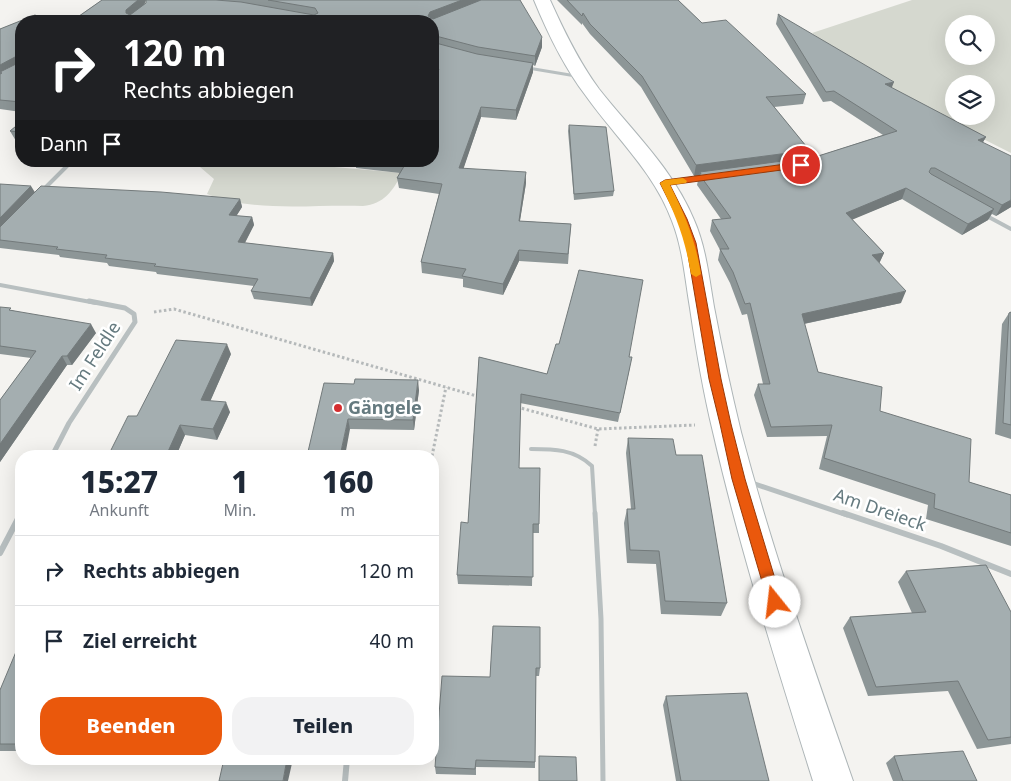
<!DOCTYPE html>
<html lang="de">
<head>
<meta charset="utf-8">
<style>
	:root { --surface:#fff; --page:#f2f2f3; --text:#1f2937; --muted:#747a83; --line:#e0e1e3; --accent:#ea580c }
	body { margin:0; font-family:"Noto Sans",sans-serif; background:var(--page); color:var(--text); height:100vh; display:flex; flex-direction:column; font-size:19px; white-space:nowrap }
	* { box-sizing:border-box; margin:0 }
	p { font-size:16px; color:var(--muted) }
	.icon { flex:none; width:28px; height:28px; fill:none; stroke:currentColor; stroke-width:2; stroke-linecap:round; stroke-linejoin:round }
	.map { position:relative; flex:1; overflow:hidden }
	.side { position:absolute; left:15px; top:450px; width:424px; height:315px; display:flex; flex-direction:column; background:var(--surface); border-radius:20px; box-shadow:0 5px 20px #0002 }
	.side>* { flex:none }
	.banner { position:absolute; left:15px; top:15px; width:424px; height:152px; border-radius:20px; box-shadow:0 5px 20px #0002; background:#202124; color:#fff; overflow:hidden }
	.tools { position:absolute; left:945px; top:15px; display:grid; gap:10px }
	.tools a { display:grid; place-items:center; width:50px; height:50px; border-radius:50%; background:var(--surface); box-shadow:0 5px 20px #0002; font-size:25px }
	.pin { position:absolute; display:grid; place-items:center; width:42px; height:42px; color:#fff; margin:-21px; border:2px solid #fff; border-radius:50%; box-shadow:0 1px 5px #0007 }
	.me { position:absolute; width:55px; margin:-28px; rotate:344deg; stroke-linejoin:round; filter:drop-shadow(0 0 4px #0008) }
	.turn { display:flex; align-items:center; gap:18px; height:105px; padding:0 25px; font-size:22px }
	.turn .icon { width:65px; height:65px; stroke-width:2.5 }
	.turn b { display:block; font-size:35px; line-height:42px }
	.then { display:flex; align-items:center; height:48px; padding:0 25px; background:#0003; gap:10px; font-size:19px }
	.eta { display:flex; justify-content:space-evenly; align-items:center; height:85px; text-align:center }
	.eta b { font-size:30px; font-weight:800; line-height:35px }
	.button { display:flex; gap:10px; margin-top:auto; padding:10px 25px }
	.button a { flex:1; height:58px; border-radius:20px; background:var(--accent); color:#fff; font-size:20px; font-weight:800; line-height:58px; text-align:center }
	.button a+a { background:var(--page); color:var(--text) }
	ul { padding:0; list-style:none }
	li { display:flex; align-items:center; gap:15px; height:70px; padding:0 25px; border-top:1px solid var(--line) }
	li div { flex:1 }
	li b { display:block; font-size:19px }
	li em { font-style:normal }
	.map>svg:first-child { display:block }
	.green { fill:#d5d8cf; fill-rule:evenodd }
	.lines { fill:none; stroke-linecap:round; stroke-linejoin:round }
	.secondary-casing { stroke:#adb5b7; stroke-width:2 }
	.path { stroke:#b5b9ba; stroke-width:3; stroke-dasharray:2.5 2.5; stroke-linecap:butt }
	.lane-far2 { stroke:#b8bfc0; stroke-width:3 }
	.lane-far1 { stroke:#b8bfc0; stroke-width:4 }
	.lane { stroke:#b8bfc0; stroke-width:5 }
	.street-far3 { stroke:#b8bfc0; stroke-width:3 }
	.street-far2 { stroke:#b8bfc0; stroke-width:4 }
	.street-far1 { stroke:#b8bfc0; stroke-width:5 }
	.street { stroke:#b8bfc0; stroke-width:6 }
	.secondary { fill:#fff; fill-rule:evenodd }
	.wall { fill:#8d9697 }
	.shaded-wall { fill:#737a7b }
	.building { fill:#a4aeb0; stroke:#737a7b }
	.route { fill:#ea580c; stroke:#983908 }
	.slow { fill:#f59e0b }
	.poi-dot { fill:#d52e30; stroke:#fff; stroke-width:2 }
	.labels { text-anchor:middle; stroke-width:5; stroke-linejoin:round; paint-order:stroke }
	.street-label { font-size:18px; fill:#657a7f; stroke:#fff }
	.poi-label { font-size:18px; font-weight:bold; fill:#657a7f; stroke:#fff; text-anchor:start }
</style>
</head>
<body>
<div class="map">
<svg width="1011" height="781" viewBox="0 0 1011 781">
	<rect width="100%" height="100%" fill="#f4f3f0"/>
	<path class="green" d="M912,0h99v153l-103,-52 -96,-68zM954,24h32v32h-32zM954,84h32v32h-32z
		M193,161h132l-2,5 79,7c-9,18 -18,31 -39,33 -50,-2 -108,7 -156,-12l7,-15z"/>
	<g class="lines">
		<g class="secondary-casing">
			<path id="secondary" d="M534,0h16c14,31 29,62 49,89 34,43 74,80 95,131 12,27 15,58 20,87 8,42 17,84 27,125 31,118 72,234 112,349h-40c-36,-115 -73,-231 -100,-349 -10,-41 -17,-83 -23,-124 -5,-29 -7,-59 -18,-87 -18,-49 -56,-83 -86,-125 -22,-29 -38,-62 -52,-96z"/>
		</g>
		<path class="path" d="M154,312l20,-3 306,88
			M517,407l81,22 97,-4
			M595,446l3,-17
			M432,456l14,-69"/>
		<path class="lane-far2" d="M670,183l32,-4"/>
		<path class="lane-far1" d="M531,449c23,0 43,0 61,17l3,49"/>
		<path class="lane" d="M595,513l6,106 2,162"/>
		<path class="street-far3" d="M528,68l48,8"/>
		<path class="street-far2" d="M43,190l29,-29
			M985,215l26,14
			M0,285l96,18"/>
		<path class="street-far1" d="M52,456l17,-33 66,-101 -1,-8 -9,-6 -36,-7
			M749,482l98,33"/>
		<path class="street" d="M843,513l98,33 70,28
			M0,553l21,-40
			M345,781l2,-22"/>
		<use href="#secondary" class="secondary"/>
	</g>
	<path class="wall" d="M102,0h44l-2,4 2,-1v-3h374l22,47 -7,19 -2,-1v7l-17,48 -35,-3 -18,52 63,14 -6,38 51,3 -3,40 -49,-3 -16,34 -40,-8v-8l-41,-6 -1,-11 18,-68 -40,-6 -2,-10 3,-5 -44,-5v-4l-24,-3h100l3,-82h-3v-58h-360z
		M557,0h121l24,23 104,71 -3,10 -29,3 41,50 68,-22 -52,-34 -8,1 -47,-78 2,-10 114,74 94,49 -3,5 28,65 -15,9 -4,-2 -4,6 -26,15 -60,-36 -50,20 32,34 -5,10 22,40 -97,21 14,48 62,39 89,71 42,13v51l-85,-27 2,-14 -109,-36 8,-33 -60,1 -13,-42 4,-11h5l-16,-70 -5,1 -12,-32 -12,-23 2,-10 -10,-19 2,-11 9,-1 -24,-34 2,-9h-5l-53,-89 -51,-53 -8,-11v2z
		M21,21v91l-21,-3v-80z
		M21,122v20l-5,-1 -6,-10z
		M569,125l45,66 -1,5 -39,4 -6,-69z
		M0,184l35,8 205,7 2,8 -6,9 16,1 2,8 -9,18 88,10 1,8 -22,45 -58,-7 -3,-8 3,-5 -97,-12 -1,-2 -47,-6 -2,-3 -47,-6 -1,-2 -59,-7z
		M0,307l96,26 -24,32h-5l-67,97v-62l31,-42 -31,-4z
		M1011,312v127l-16,-5 7,-110 7,-11z
		M559,344l70,13 1,10 -12,55 -98,-19 -1,65 20,56v9h-6l-1,53 -74,-2 -1,-9 11,-52 11,-166 68,17z
		M231,354l-21,47 20,11 -13,28 -32,-5 -9,21h-68l29,-40z
		M324,383l95,7 -5,40 -64,-1z
		M628,438l99,165 -6,13 -60,-2 -5,-50 -29,-1 -3,-40 3,-14h4l-5,-56z
		M906,571l105,41v132l-34,5 -29,-58 -80,5 -25,-68 7,-11 62,-4 -14,-31z
		M493,626l47,42 -1,8h-3l-1,92 -59,-1v8l-40,-1 -1,-7 55,-90z
		M21,647v104h-21v-61z
		M666,696l103,85h-93l-13,-76z
		M894,756l83,25h-84l-7,-18z"/>
	<path class="shaded-wall" d="M138,0h8l-3,8 -14,11 -3,-6v-3z
		M462,0h24l-54,21 -4,-5 2,-4z
		M542,37v10l-7,19v-10z
		M15,57l4,10 -19,5 2,4 -2,1v-12z
		M533,63v9l-17,48v-10z
		M894,82l-4,10 -5,-8z
		M481,107v10l-21,62 -1,-11z
		M986,137l-6,10 -2,-7z
		M804,151l-3,11 -101,10 -1,4h-5l2,-11z
		M526,172v11l-8,49 1,-11z
		M31,186l5,8 -36,37v-13z
		M906,188l-4,11 -60,25 4,-11z
		M240,199l2,8 -10,16 -3,-8z
		M1011,200v7l-15,9 6,-11z
		M994,209l-6,11 -26,15 6,-11z
		M252,217l2,8 -13,25 -3,-8z
		M519,250v11l-16,34v-11z
		M333,253l1,8 -22,45 -2,-8z
		M884,253l-5,11 -7,-9z
		M906,291l-5,12 -103,22 4,-11z
		M91,324l5,9 -24,32 -5,-9z
		M227,344l4,10 -25,57 -5,-11z
		M62,356l5,9 -67,97v-18z
		M418,380l1,10 -5,40 -1,-10z
		M226,402l4,10 -13,28 -4,-11z
		M348,419l2,10 -5,27h-5z
		M180,425l5,10 -9,21h-10z
		M287,759h6l-5,22h-5z"/>
	<path class="building" d="M102,0h36l-12,10v3l4,2 16,-12v-3h70l25,2 73,13 4,-2 -3,-5 -47,-8h194l-32,12 -2,4 5,3 48,-19h39l22,37 -7,19 -57,-9 -46,-12v-14h-360z
		M567,0h111l24,23 24,-3 80,74 -40,3 49,60 82,-26 -63,-40 -8,1 -48,-78 116,68 -9,2 101,53 -8,3 33,16v44l-9,5 -67,-37h-4l-2,4 2,2 63,35 -26,15 -62,-36 -60,25 38,40 -12,2 34,36 -104,23 16,58 64,15 -2,24 91,28 -2,43 42,13v38l-77,-25 1,-14 -111,-36 8,-33 -61,2 -13,-43h12l-20,-81 -5,1 -12,-32 -13,-23h9l-17,-29 19,-2 -32,-44h2l-1,-2 105,-14 3,-5 -4,-2 -108,14 -54,-89 -52,-52 -7,-11 -1,3z
		M35,15l12,6h-26v81l-21,-2v-26l2,-1 -2,-1 18,-9 1,-5 -4,-1 -15,8v-36z
		M432,42l45,12 56,9 -17,47 -35,-3 -22,61 67,4 -7,49 52,3 -3,30 -49,-4 -16,34 -41,-8 4,-7 -45,-7 21,-78 -45,-6 9,-15 -18,-2h44v-77l7,-15h-7z
		M21,122v10l-11,-1z
		M569,125l37,2 8,64 -40,3z
		M0,184l31,2 -31,32z
		M41,186l120,6 79,7 -11,16 23,2 -14,25 95,11 -23,45 -59,-7 7,-12 -104,-13 2,-2 -51,-6 2,-3 -51,-6 2,-2 -58,-7v-13z
		M579,270l64,10 -14,77h3l-12,56 -99,-19 -2,74h21l-1,56h-6v53l-76,-2 4,-53 7,1 11,-166 68,17 9,-30h3z
		M0,307l11,1 -2,2 82,14 -24,32h-5l-62,88v-44l36,-49 -36,-5z
		M1011,312v113l-8,-2 6,-110z
		M176,340l51,4 -26,56 25,2 -13,27 -33,-4 -14,31h-58l20,-40h9z
		M355,379l63,1 -5,40 -65,-1 -8,37h-33l17,-73 30,1z
		M628,438l45,1 3,16h26l25,148 -62,-2 -6,-50 -29,-1 -3,-41h8z
		M986,565l25,47v125l-23,3 -30,-59 -82,6 -26,-70 76,-5 -20,-41z
		M493,626l47,1v41h-4l-1,94 -59,-2 -1,9 -40,-2 7,-91 48,1z
		M18,647h3v97h-21v-54z
		M747,693l22,88h-88l-15,-85z
		M963,751l14,30h-74l-9,-25z
		M539,756l37,1 1,24h-38z
		M224,759h63l-4,22h-64z"/>
	<path class="route" d="M801,162l3,1v4l-134,18 17,34 9,24 25,136 10,45 14,55 37,123 -2,5 -5,2 -5,-2 -2,-5 -36,-123 -12,-55 -11,-45 -23,-136 -8,-24 -18,-36 5,-3z"/>
	<path class="slow" d="M683,178l4,3 -1,2 -16,2c16,32 25,54 31,89l-5,3 -5,-3c-6,-36 -15,-58 -31,-91l5,-3z"/>
	<circle class="poi-dot" cx="338" cy="408" r="5"/>
	<g class="labels">
		<g class="street-label">
			<text transform="translate(95 356) rotate(-57)" y="6">Im Feldle</text>
			<text transform="translate(880 510) rotate(19)" y="6">Am Dreieck</text>
		</g>
		<g class="poi-label">
			<text x="348" y="414">Gängele</text>
		</g>
	</g>
</svg>
<div class="tools">
<a><svg class="icon" aria-label="search" viewBox="0 0 24 24"><circle cx="10" cy="10" r="6"/><path d="M15 15l6 6"/></svg></a>
<a><svg class="icon" aria-label="layers" viewBox="0 0 24 24"><path d="M12 4l9 5-9 5-9-5zM3 14l9 5 9-5"/></svg></a>
</div>
<div class="pin" style="left:801px;top:165px;background:#d93025"><svg class="icon" aria-label="arrive" viewBox="0 0 24 24"><path d="M6 21V4h12l-3 4 3 4H6"/></svg></div>
<svg class="me" style="left:775px;top:602px" viewBox="-20 -20 40 40"><circle r="19" fill="#fff"/><path d="M0-13L10 11 0 6-10 11z" fill="#ea580c"/></svg>
<div class="banner">
<div class="turn"><svg class="icon" aria-label="right" viewBox="0 0 24 24"><path d="M7 20v-9h11M14 6l5 5-5 5"/></svg><div><b>120 m</b>Rechts abbiegen</div></div>
<div class="then">Dann<svg class="icon" aria-label="arrive" viewBox="0 0 24 24"><path d="M6 21V4h12l-3 4 3 4H6"/></svg></div>
</div>
<section class="side">
<div class="eta">
<div><b>15:27</b><p>Ankunft</p></div>
<div><b>1</b><p>Min.</p></div>
<div><b>160</b><p>m</p></div>
</div>
<ul>
<li><svg class="icon" aria-label="right" viewBox="0 0 24 24"><path d="M7 20v-9h11M14 6l5 5-5 5"/></svg><div><b>Rechts abbiegen</b></div><em>120 m</em></li>
<li><svg class="icon" aria-label="arrive" viewBox="0 0 24 24"><path d="M6 21V4h12l-3 4 3 4H6"/></svg><div><b>Ziel erreicht</b></div><em>40 m</em></li>
</ul>
<div class="button"><a>Beenden</a><a>Teilen</a></div>
</section>
</div>
</body>
</html>
